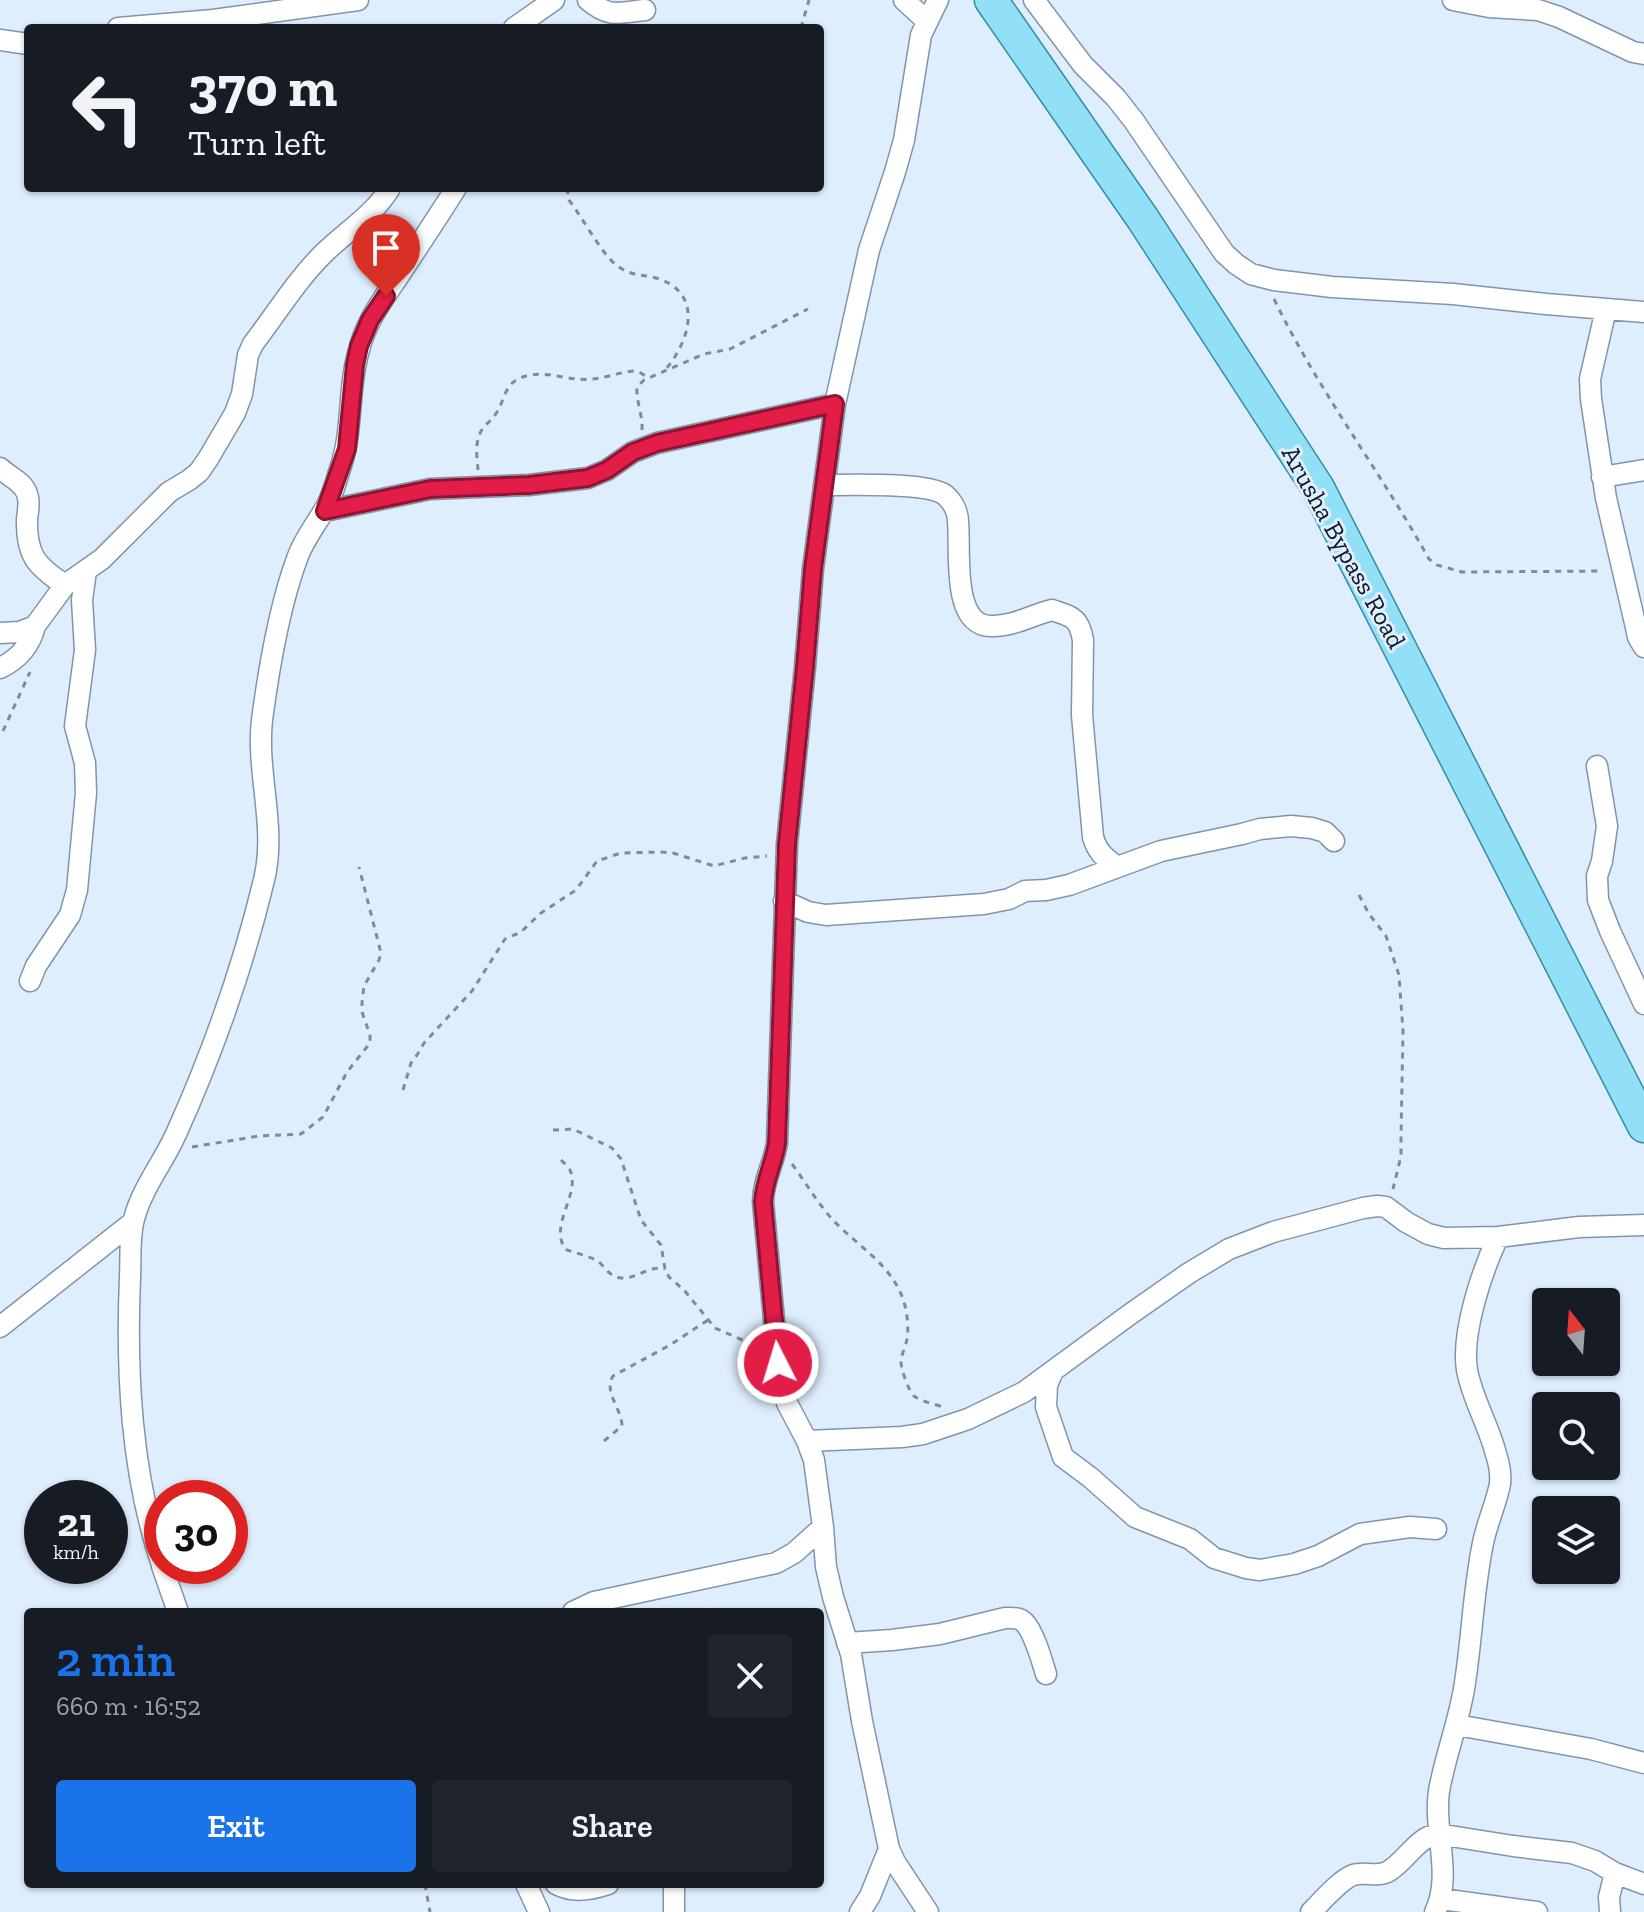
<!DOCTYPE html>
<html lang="en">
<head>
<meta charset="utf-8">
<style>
	:root { --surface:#171b24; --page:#20242c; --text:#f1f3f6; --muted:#9ea1a6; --accent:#1a73e8 }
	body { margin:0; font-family:"Zilla Slab",serif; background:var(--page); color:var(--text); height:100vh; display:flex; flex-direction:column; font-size:30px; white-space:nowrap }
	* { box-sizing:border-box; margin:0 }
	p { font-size:26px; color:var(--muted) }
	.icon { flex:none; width:44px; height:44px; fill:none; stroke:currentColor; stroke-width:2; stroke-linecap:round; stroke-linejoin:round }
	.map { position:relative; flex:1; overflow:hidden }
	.panel { position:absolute; left:24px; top:1608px; width:800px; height:280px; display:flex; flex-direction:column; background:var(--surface); border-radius:8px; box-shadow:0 2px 6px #0004 }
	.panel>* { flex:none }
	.top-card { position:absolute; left:24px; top:24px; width:800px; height:168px; border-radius:8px; box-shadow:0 2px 6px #0004; background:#171b24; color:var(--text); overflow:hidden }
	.needle { width:52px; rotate:343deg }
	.fabs { position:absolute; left:1532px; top:1288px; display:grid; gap:16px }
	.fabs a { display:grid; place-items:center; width:88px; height:88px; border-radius:8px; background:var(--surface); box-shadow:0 2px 6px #0004; font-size:40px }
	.speed { position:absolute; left:24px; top:1480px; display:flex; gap:16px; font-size:40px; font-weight:700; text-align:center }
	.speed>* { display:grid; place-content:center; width:104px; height:104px; border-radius:50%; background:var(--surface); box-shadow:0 2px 6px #0004; line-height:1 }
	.speed small { font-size:20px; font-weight:400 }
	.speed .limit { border:12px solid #d22; background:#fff; color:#111 }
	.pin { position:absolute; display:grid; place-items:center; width:68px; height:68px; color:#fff; margin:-82px -34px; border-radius:50% 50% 50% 0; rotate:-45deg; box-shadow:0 0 8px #0007 }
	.pin .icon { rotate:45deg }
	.me { position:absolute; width:88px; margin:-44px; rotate:355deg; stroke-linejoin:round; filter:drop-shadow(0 0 6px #0008) }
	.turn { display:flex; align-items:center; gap:28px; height:168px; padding:0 32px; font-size:36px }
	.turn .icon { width:104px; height:104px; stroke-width:2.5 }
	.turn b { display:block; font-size:56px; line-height:68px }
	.round { display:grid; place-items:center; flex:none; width:84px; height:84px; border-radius:8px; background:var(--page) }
	.overview { display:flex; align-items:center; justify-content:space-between; height:136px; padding:0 32px }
	h1 { font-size:48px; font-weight:600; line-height:60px; color:var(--accent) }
	.action { display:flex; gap:16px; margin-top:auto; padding:16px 32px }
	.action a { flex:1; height:92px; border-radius:8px; background:var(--accent); color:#fff; font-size:32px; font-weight:600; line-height:92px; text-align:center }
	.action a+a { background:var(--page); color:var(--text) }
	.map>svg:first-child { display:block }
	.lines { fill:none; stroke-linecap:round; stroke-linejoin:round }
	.street-casing { stroke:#7e96ad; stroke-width:23 }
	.primary-casing { stroke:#358da8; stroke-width:35 }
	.path { stroke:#7f8c98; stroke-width:3; stroke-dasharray:6 6; stroke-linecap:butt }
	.street { stroke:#fff; stroke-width:20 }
	.primary { stroke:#91e0f5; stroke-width:32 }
	.route-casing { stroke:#92132f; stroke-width:20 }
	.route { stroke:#e11d48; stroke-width:14 }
	.labels { text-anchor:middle; stroke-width:6; stroke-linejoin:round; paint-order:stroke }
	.street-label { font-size:26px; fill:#111a23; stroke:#dfeefd }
</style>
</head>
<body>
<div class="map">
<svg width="1644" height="1912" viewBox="0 0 1644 1912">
	<rect width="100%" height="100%" fill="#dfeefd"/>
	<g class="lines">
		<g class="street-casing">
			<path id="street" d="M588,0c21,18 30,13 57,10
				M904,0l23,21
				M1034,0l49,65 33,33 18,23 90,132 12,11 15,10 23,6 58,7 121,7 93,10 98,8
				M1453,0l36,7 49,3 21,7 74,35 11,2
				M118,28l95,-8 145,-20
				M514,28l40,-28
				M0,40l28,4
				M1606,309l-16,70 1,20 15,99 29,125 3,14 6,10
				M0,468c8,8 24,14 27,26 3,7 1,17 0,25 -1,36 9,47 38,66
				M1602,477l42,-7
				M824,485c24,0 104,-3 121,10 8,7 13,17 13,27 3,27 -8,106 35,104 21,0 39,-11 59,-16 20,7 27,7 31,30l-1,75 11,122c4,15 12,21 24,30
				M325,511l105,-22 99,-4 59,-7 19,-8 26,-18 24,-9 178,-39
				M0,633l20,-1 15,-6 30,-41 37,-26 67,-67 20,-12 10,-8 9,-13 27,-46 7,-19 6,-39 5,-11c23,-30 43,-63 70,-90 22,-22 51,-39 67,-66
				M0,668c19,-9 30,-22 35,-42
				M1597,766l10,60 -5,35 -5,15 1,24 12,31 34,73
				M784,901l24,11 18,3 158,-11 25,-5 16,-8 21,-1 23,-5 92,-34 81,-17 18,-5 31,-3 21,2 13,4 9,9
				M30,981l6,-15 34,-51 7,-25 9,-97 -1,-30 -10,-37 10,-76 -3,-50 4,-29
				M0,1327l133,-105
				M1053,1371l-6,14 -1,22 17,50 28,21 44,39 55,22 24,19 32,10 14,2 34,-6 24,-8 42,-22 50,-7 26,2
				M807,1441l95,-4 21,-3 45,-15 56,-27 105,-77 60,-42 40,-24 44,-17 90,-24 14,-2 9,1 20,15 22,12 16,4 54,-1 81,-10 65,-2
				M162,1565c-31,-92 -36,-192 -32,-288 1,-19 -1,-40 4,-58 8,-31 29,-56 42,-85 37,-82 67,-167 88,-254 13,-53 -8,-107 -2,-160 7,-53 17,-114 36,-164 6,-16 16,-29 25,-44 8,-11 12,-27 16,-40 15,-41 8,-82 20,-122 7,-29 25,-52 41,-76 19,-29 38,-57 56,-86
				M162,1566l16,46
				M573,1612l21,-10 182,-39 18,-10 29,-26
				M847,1643l45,-3 48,-6 65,-16c7,0 14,-1 19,4 10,10 18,39 22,52
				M1457,1725l134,24 53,14
				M526,1884l13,28
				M556,1884c17,9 34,6 52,0
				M674,1884v28
				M1441,1899l96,13
				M860,1912l10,-16 19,-47
				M928,1912l-33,-50 -6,-13 -27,-128 -11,-67 -18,-57 -7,-30 -3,-40 -9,-67 -7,-19 -20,-38 -9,-40 -15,-161c0,-21 11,-39 14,-59l10,-299 18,-177 8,-98 22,-165 34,-154 26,-78 9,-32 17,-105 17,-35
				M1311,1912c10,-10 29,-32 42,-37 12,-4 25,3 36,-4 18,-11 28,-34 49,-37l75,12 59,7 23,8 20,12 29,11
				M1435,1912c18,-37 -2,-81 4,-121 6,-34 19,-67 25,-102 8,-48 9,-98 19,-146 4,-20 13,-39 17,-59 1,-10 -1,-21 -4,-30 -7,-28 -24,-56 -29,-84 -6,-37 15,-99 31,-133
				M1610,1912l-1,-15 6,-24"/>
		</g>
		<g class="primary-casing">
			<path id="primary" d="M991,0l152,219 175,269 326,638"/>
		</g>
		<path class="path" d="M801,28l8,-28
			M567,188l2,12c13,17 33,54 47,65 17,13 28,8 46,15 42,17 26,63 4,89
			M1274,299c44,91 106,172 155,260l8,6 25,7 141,-1
			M642,430c1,-15 -6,-28 -5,-43l7,-7 60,-26 26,-5 78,-40
			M478,470c-1,-14 -4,-29 5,-42 4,-5 9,-8 12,-13 9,-12 9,-29 23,-36 24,-12 49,3 74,0 14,-1 28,-7 42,-8l5,1 10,6
			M3,731l27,-59
			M1359,895l10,19 17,22 13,39 4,56 -2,107v18l-8,33
			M403,1090l8,-27 6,-8 7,-12 48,-52 33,-52 16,-7 20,-19 35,-23 21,-29 24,-8 40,-1 12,1 41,13 31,-8 22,-2
			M553,1130l20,-1 39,19 9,11 20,61 20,25 4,24 4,8 15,13 31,38 41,18
			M192,1147l67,-11 42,-2 22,-17 24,-45 23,-29v-8l-8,-23v-9l2,-17 15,-26 2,-7 -22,-86
			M561,1160c2,2 8,7 9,10 11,24 -21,54 -5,79 9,4 21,6 31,11 9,5 12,17 25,18 16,1 28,-13 44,-9
			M792,1164c14,19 25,38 40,55 26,28 60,45 72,83 3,10 5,26 3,37 -1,7 -6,16 -6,23 0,7 8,30 13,34 8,6 21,8 29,11
			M604,1441l18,-15c0,-17 -19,-34 -9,-50l57,-31 38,-25
			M425,1884l5,28"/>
		<use href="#street" class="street"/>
		<use href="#primary" class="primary"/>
	</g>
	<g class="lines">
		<g class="route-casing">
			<path id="route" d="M386,296l-16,24 -11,26 -4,19 -8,84 -22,62 105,-22 99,-4 59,-7 19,-8 26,-18 24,-9 178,-39 -22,165 -8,98 -18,177 -10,299c-3,20 -13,38 -14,59l15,161"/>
		</g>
		<use href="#route" class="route"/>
	</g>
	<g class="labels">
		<g class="street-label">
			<text transform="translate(1344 547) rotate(61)" y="9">Arusha Bypass Road</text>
		</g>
	</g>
</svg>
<div class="fabs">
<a><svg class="needle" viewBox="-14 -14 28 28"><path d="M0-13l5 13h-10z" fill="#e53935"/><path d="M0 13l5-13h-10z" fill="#9ea1a6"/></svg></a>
<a><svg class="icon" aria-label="search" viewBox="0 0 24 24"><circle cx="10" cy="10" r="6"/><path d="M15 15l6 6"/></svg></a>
<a><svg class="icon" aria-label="layers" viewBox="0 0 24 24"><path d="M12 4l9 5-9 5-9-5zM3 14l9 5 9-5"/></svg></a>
</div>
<div class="speed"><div>21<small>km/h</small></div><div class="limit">30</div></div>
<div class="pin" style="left:386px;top:296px;background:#d93025"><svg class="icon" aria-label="arrive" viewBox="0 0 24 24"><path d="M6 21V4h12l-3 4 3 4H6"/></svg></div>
<svg class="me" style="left:778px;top:1363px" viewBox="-20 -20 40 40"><circle r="17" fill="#e11d48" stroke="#fff" stroke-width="3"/><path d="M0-11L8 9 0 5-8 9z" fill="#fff"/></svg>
<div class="top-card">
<div class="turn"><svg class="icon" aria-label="left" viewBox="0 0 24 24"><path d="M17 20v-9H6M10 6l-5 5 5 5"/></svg><div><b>370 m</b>Turn left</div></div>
</div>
<section class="panel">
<div class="overview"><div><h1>2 min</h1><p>660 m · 16:52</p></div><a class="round"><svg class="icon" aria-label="close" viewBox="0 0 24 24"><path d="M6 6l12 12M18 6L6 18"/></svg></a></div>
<div class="action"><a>Exit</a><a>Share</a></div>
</section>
</div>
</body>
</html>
